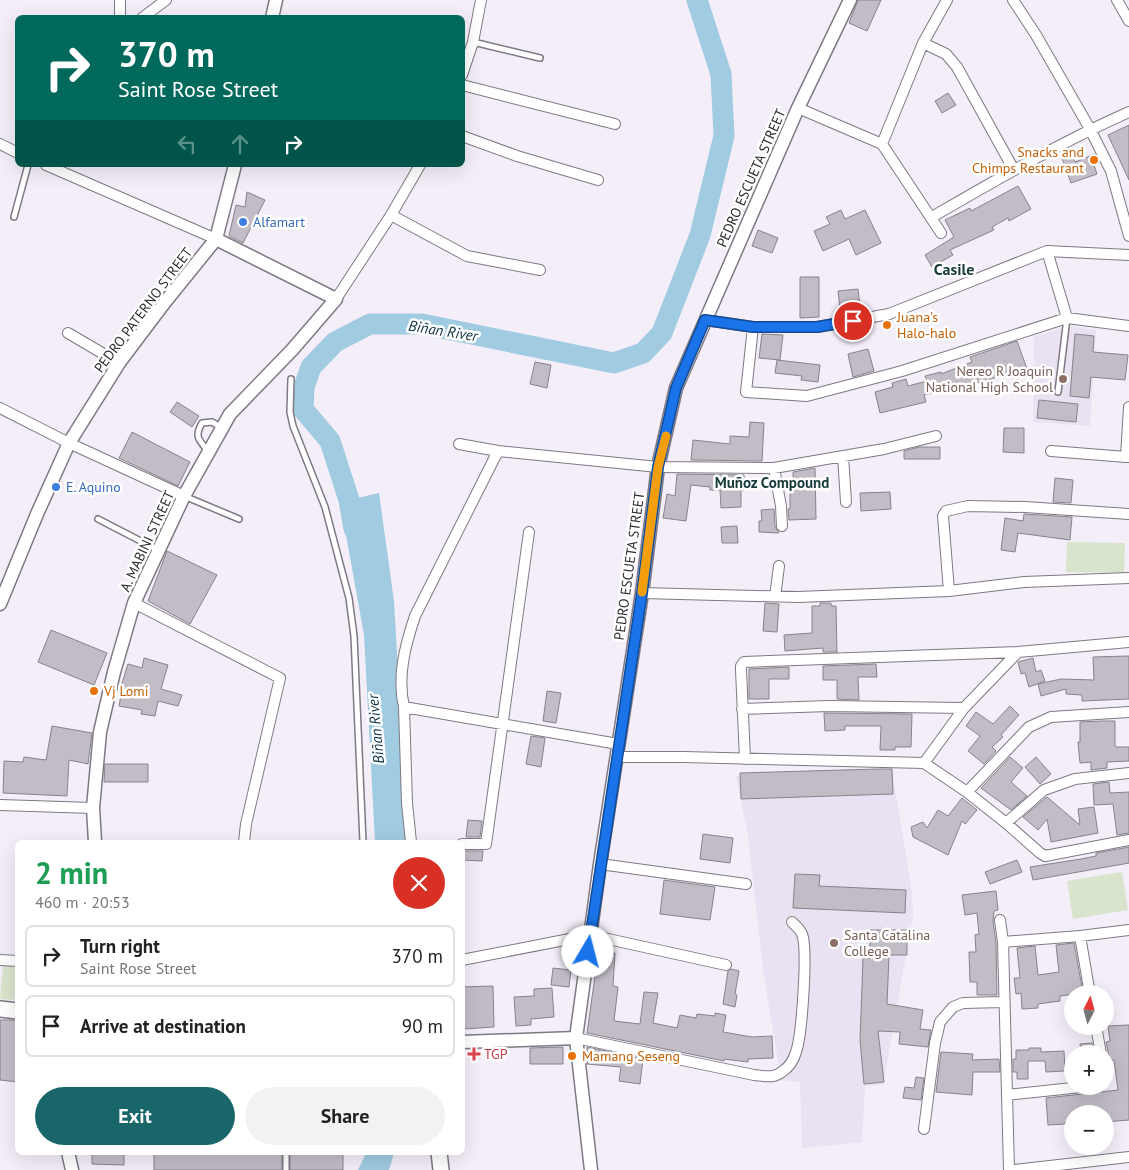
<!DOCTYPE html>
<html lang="en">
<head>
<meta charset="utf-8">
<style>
	:root { --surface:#fff; --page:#f2f2f2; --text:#222; --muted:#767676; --line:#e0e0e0; --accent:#186669 }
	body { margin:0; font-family:"PT Sans",sans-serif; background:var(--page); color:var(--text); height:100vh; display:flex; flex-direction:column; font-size:19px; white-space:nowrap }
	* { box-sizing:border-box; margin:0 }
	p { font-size:16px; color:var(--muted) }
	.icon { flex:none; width:28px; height:28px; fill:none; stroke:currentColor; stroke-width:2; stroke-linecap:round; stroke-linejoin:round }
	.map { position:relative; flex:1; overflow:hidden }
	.side { position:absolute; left:15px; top:840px; width:450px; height:315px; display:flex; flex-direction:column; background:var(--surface); border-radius:8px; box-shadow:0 5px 20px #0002 }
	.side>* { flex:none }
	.top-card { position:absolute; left:15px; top:15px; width:450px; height:152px; border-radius:8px; box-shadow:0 5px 20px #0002; background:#00695c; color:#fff; overflow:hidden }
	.needle { width:32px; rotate:6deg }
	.buttons { position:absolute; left:1064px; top:985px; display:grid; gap:10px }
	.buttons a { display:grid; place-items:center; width:50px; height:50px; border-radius:50%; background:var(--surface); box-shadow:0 5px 20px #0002; font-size:25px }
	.pin { position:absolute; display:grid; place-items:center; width:42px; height:42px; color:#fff; margin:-21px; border:2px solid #fff; border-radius:50%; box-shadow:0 1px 5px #0007 }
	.me { position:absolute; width:55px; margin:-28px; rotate:8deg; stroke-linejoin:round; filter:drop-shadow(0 0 4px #0008) }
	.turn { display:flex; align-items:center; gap:18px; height:105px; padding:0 20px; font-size:22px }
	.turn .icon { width:65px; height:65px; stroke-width:2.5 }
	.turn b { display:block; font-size:35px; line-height:42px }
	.lanes { display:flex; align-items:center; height:48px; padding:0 20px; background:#0003; justify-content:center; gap:25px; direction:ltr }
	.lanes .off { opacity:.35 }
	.round { display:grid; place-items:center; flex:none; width:52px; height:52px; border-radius:26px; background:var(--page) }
	.head { display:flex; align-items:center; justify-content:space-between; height:85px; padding:0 20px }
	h1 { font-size:30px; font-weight:800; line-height:38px; color:#1e9e55 }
	.button { display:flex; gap:10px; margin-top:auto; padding:10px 20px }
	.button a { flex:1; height:58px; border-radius:30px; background:var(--accent); color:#fff; font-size:20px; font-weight:800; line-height:58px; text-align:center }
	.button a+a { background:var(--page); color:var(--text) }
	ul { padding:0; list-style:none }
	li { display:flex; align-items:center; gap:15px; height:62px; margin:0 10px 8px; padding:0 10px; border:2px solid var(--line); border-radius:8px }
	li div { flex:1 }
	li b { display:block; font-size:19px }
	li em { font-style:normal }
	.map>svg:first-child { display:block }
	.built { fill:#eae1f2 }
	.green { fill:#d9e4cd }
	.water { fill:#a0cbe0 }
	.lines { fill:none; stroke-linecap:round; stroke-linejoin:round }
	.river { stroke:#a0cbe0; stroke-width:21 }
	.building { fill:#c2bcc6; stroke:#87828b }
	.service-casing { stroke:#7e7982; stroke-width:8 }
	.minor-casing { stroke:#7e7982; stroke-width:12 }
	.tertiary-casing { stroke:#7e7982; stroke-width:15 }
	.secondary-casing { stroke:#7e7982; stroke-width:18 }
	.service { stroke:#fff; stroke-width:5 }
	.minor { stroke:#fff; stroke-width:10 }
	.tertiary { stroke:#fff; stroke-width:12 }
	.secondary { stroke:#fff; stroke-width:15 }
	.route-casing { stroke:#114b97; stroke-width:12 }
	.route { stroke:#1a73e8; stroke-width:9 }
	.slow { stroke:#f59e0b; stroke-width:9 }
	.food-dot { fill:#e8710a; stroke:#fff; stroke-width:2 }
	.shop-dot { fill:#3f7fe0; stroke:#fff; stroke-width:2 }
	.education-dot { fill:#8d6e63; stroke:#fff; stroke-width:2 }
	.health-dot { fill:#e0444e; stroke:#fff; stroke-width:2 }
	.labels { text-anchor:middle; stroke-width:5; stroke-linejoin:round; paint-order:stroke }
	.food-label { font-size:14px; fill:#c56008; stroke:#fff; text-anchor:start }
	.street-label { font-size:14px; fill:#2e2b2f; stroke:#fff }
	.shop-label { font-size:14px; fill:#366cbe; stroke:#fff; text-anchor:start }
	.education-label { font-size:14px; fill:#785e54; stroke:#fff; text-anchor:end }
	.health-label { font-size:14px; fill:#be3a42; stroke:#fff; text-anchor:start }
	.water-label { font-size:15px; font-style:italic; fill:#0b3141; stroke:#fff }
	.neighbourhood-label { font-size:15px; font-weight:bold; fill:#173a3b; stroke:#fff }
	.quarter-label { font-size:16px; font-weight:bold; fill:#173a3b; stroke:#fff }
</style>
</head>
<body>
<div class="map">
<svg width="1129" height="1170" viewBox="0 0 1129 1170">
	<rect width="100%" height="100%" fill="#f4eef9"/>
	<path class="built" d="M1068,326l28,4 -6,96 -57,-4 1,-85z
		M892,770l20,122 1,24 -30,169 -18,1 -3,56 -60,6 -2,-66 -19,-2 -18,-110 -15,-134 -12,-60z"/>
	<path class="green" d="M1067,542l58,1 -1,30 -58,-1z
		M1122,872l6,38 -55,9 -6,-38z
		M3,965l14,1v34l-17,-1z"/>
	<path class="water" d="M379,493l15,108 14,241h-33l-11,-207 -25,-139 10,4z
		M366,1153h28l-5,17h-31z"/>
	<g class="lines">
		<path class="river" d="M354,529l-5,-29 -19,-59 -27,-32 1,-22 7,-20 24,-25 35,-18h52l192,39 29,-10 19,-20 38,-98 24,-99 -3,-62 -24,-74"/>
	</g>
	<path class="building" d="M858,0h23l-14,31 -18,-8z
		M948,93l8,12 -14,8 -7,-12z
		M1129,125v55l-21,-45z
		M1095,154l4,9 -5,2 3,9 -26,9 -9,-25 10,-3 3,7z
		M1018,186l13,23 -22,12 -1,-3 -16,9 2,3 -44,20 3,5 -21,12 -7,-12 29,-18 -9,-17 25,-12 1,3z
		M247,192l18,8 -22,43 -14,-7 7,-31 9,2z
		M841,210l4,9 20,-9 16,33 -25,12 -7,-16 -26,12 -9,-20 16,-7 -4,-7z
		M758,230l20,8 -6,15 -20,-7z
		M800,277h19v40l-19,1z
		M858,289l2,17 -20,3 -2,-18z
		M762,334l21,1 -3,25 -21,-2z
		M1075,334l19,2 -1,16 35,3 -3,25 -34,-3 -2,21 -19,-2z
		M1017,341l10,28 -48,13 -31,11 -1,-3 -23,5 2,7 -46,11 -5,-21 18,-5 -1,-4 14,-4 2,7 19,-5 -2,-5 16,-4v2l31,-12 -2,-5z
		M868,349l6,22 -21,6 -5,-23z
		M777,360l43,5 -2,17 -17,-2 1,-4 -27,-3z
		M535,362l16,3 -4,23 -17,-4z
		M1039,400l39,4 -2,18 -39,-4z
		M177,402l22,14 -7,11 -22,-15z
		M750,422l14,1 -2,38 -71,-1 2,-20 37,4v-8l19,1z
		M1004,428h20v25l-21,-1z
		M132,432l58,30 -12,24 -59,-28z
		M919,447h21v12h-36v-8z
		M815,468l1,51 -27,1 -1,-11h2v-18h4l-1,-19z
		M677,474l67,1v15h-3v17l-20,1 -1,-18h-10v-3l-19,-2 -5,36 -23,-3 4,-24 8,2z
		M1055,478l18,2 -2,23 -18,-1z
		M890,492l1,17 -30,2 -1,-18z
		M774,509l1,18 4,6 -20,-1v-11h3l-1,-11z
		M1024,514l48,3 -2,23 -52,-7 -3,19 -14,-2 4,-32 18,3z
		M737,526l1,17h-16l-1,-16z
		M167,551l50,24 -27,49 -42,-23z
		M765,603l14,1 -2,28 -14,-1z
		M820,603h11v3h5l1,46h-14v-4l-38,3 -1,-16 28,-2v-27h8z
		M51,630l56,23 -13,32 -56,-23z
		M1129,656v43l-47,2v-6l-16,-1v-5l-25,7 -3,-12 23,-5 33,1 -1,-23z
		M144,658l24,7 -7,24 21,6 -4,11 -20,-5 -3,15 -14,-2 1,-4 -23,-4 3,-16h-2l8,-26 14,4z
		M1033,658l3,14 5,-2 4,11 -16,6 -4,-14 -4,1 -3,-12z
		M876,664l1,13h-19l1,23 -22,-1v-19h-14v-14z
		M789,667v12h-20v20h-20v-30z
		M547,691l14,2 -5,30 -13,-2z
		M1010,706l9,9 -18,20 2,2 -11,10 4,4 -12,13 -16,-13 12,-15 -14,-10 10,-14 17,12z
		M824,713l88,1 -1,33h-16v3h-15l1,-24h-36v4l-20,1z
		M1102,721h13v24l1,2h13v14l-22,1v6l-16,2v-8l-11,1 -2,-21h2v-20z
		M52,726l40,7 -4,31 -19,-4 -2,36 -64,-3 1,-32 19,1 1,-5 22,3z
		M531,736l14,2 -4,29 -15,-3z
		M1010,757l13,11 -12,14 16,14 -16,14 -30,-22z
		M1036,757l15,17 -11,10 -15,-17z
		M105,764h43v18h-44z
		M877,769h15l1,25 -152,5 -1,-26z
		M1109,782l1,11 19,-1v41l-12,2 -4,-31 -19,1 -1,-21z
		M1047,797l33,28 -2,-16 16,-2 4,26 -47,9 -4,-23 -9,11 -15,-13z
		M962,798l15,12 -12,14 -3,-3 -14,34 -35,-18 -2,-10 12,-5 4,6 11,-18 10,6z
		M468,820l14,1 -2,16h-14z
		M703,834l30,4 -3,25 -30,-4z
		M1129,847v16l-96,17 -3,-13 51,-8 15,-3v-3z
		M464,851h19l-1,10 -19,-1z
		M1017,860l5,12 -32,12 -5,-12z
		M795,874l25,1 -1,11 87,4 -1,23 -112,-5z
		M664,880l51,7 -5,33 -50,-6z
		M996,891l2,19 -4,1 -1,10 3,22 1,52h-20v-13h-7l-1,-30h7l-1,-17 4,-1 -2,-21 -12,2 -3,-20z
		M870,930h37v25h-18l-2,49 36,6 -3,19 11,1 -3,17 -29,-3 1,-12 -22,-1 6,51 -20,2 -4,-44 3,-82h7z
		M1074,943l9,50 -23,3v5l-22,3v4l-16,1 -1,-16 -5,1 -2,-16h6l-3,-30 18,-2 3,29 21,-3 -3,-27z
		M596,952l19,1 -2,33 5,1 -4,34 26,3 4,-32 14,1 -5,30 24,5 3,-13 16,3 1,-4 18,2v-3l11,2 -3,17 29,5 20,-1 1,22 -25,1v3l-24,-3v2l-137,-28 9,-64 -1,-1z
		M553,968l18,2 -2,17 -18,-2z
		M731,969l8,2 -4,23 2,1 -2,12 -12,-3 5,-33z
		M493,986l1,41 -30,2 -2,-42z
		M552,988l2,29 -23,2v6l-15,1 -2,-29 20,-1v-7z
		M0,1020h18v62l-18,-2z
		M1129,1025v95l-24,2v-8h-33v8h-7v2l-17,1 -2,-27 72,-8 -4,-30h-4l-4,-18 4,-1 -2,-15z
		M1092,1043l2,11h-13l-1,-10z
		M563,1047v17h-33v-16z
		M587,1047l56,12 -3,25 -21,-3 2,-14 -34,-3z
		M1029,1048h12v4l23,-1 1,20 -19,1 -1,-11h-17v18h-11v-7h-4v-13h3v-9h13z
		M941,1052l32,2 -1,6 27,-1 1,13h-27l-1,23 -36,-3z
		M916,1077l8,1 -3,22 -18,-2 2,-11 9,1z
		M92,1152h32v13l-32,-1z
		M154,1152h128v18h-128z
		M290,1152h53v18h-53z"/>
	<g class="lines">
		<g class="service-casing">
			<path id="service" d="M473,42l67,16
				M14,217l14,-52
				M291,379l-1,33 3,14 32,81 24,91 5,38 9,206
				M1058,392l9,-74
				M208,451c-9,-11 -14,-14 -6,-28l10,-1 10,6
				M184,496l55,23
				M98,519l60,31
				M286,1170v-18"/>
		</g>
		<g class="minor-casing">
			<path id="minor" d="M120,0v18
				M1013,0l23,35 54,94 21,42 18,65
				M1117,0l12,21
				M142,18l24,-18
				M923,43l23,11 11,13 57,103
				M462,75l11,-33 8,-42
				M462,85l153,39
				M798,108l84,36 59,89
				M462,136l55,20 81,24
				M0,144l18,9
				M882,144l41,-101 24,-43
				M46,165l170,74
				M391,215l76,41 73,14
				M932,217c64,-37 129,-75 197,-105
				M1047,251l20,67
				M336,299l55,-84 29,-50
				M705,320l48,7h64l72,-13 158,-63 82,4
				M753,327l-7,65 61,4 95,-25 165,-53 62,8
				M68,333l51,30
				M1129,407l-3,50h3
				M0,408l69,35 115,53
				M459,444l39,7
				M1051,451l75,6
				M843,456l3,46
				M774,468l7,38 1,20
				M949,591l-6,-75 3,-5 22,-5 57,1 104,7
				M642,593l156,4 151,-6 75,-9 105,-4
				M775,597l4,-31
				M134,603l146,75 -34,146 -2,18
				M404,707l214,37
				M742,709l87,-3 135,2
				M616,757h67l241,6 43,29 39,31 34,30 5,3 84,-16
				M745,759l-4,-89v-4l3,-4 274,-10 111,-10
				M924,763l40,-55 54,-56
				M967,792l62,-65 22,-10 78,-5
				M0,805l93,3
				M1006,823l38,-33 31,-11 54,-6
				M411,842l-4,-39 -3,-96c-7,-31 1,-61 11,-91l83,-165 160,16 116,1 110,-19 52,-13
				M462,844h24l43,-312
				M600,864l146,20
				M1000,920l3,22 6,228
				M1080,936l10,58
				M1003,942l77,-6 49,-6
				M0,960l18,1
				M462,960l128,-25 136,30
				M1096,1026l5,28
				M576,1038l178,37c11,1 20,4 29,-4 6,-4 11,-12 13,-19 6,-17 12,-103 6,-118 -2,-5 -7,-9 -10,-12
				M1007,1095l84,-9
				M924,1129l11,-86 5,-21 13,-15 10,-4 41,-1
				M1015,1170l114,-13"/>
		</g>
		<g class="tertiary-casing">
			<path id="tertiary" d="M272,18l4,-18
				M0,604l37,-90 32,-71 50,-80 46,-61 51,-63 19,-74
				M95,842l-2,-34 7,-76 14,-60 20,-69 50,-107 46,-82 62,-64 44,-51 -120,-60
				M462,1042l114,-4
				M68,1152l4,18
				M591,1170l-15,-132 24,-174 42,-271 16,-126 18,-79 122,-280 52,-108"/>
		</g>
		<g class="secondary-casing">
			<path id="secondary" d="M0,1009l18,2
				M439,1152l2,18"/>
		</g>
		<use href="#service" class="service"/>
		<use href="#minor" class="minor"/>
		<use href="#tertiary" class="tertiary"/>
		<use href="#secondary" class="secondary"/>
	</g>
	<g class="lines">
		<g class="route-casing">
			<path id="route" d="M588,952l54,-359 16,-126 18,-79 29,-68 48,7h64l36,-6"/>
		</g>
		<use href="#route" class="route"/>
		<path class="slow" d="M642,592l16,-125 8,-31"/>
	</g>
	<g class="food-dot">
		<circle cx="1094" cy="160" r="5"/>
		<circle cx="887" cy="325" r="5"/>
		<circle cx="94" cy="691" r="5"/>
		<circle cx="572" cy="1056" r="5"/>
	</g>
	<g class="shop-dot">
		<circle cx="243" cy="222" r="5"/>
		<circle cx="56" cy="487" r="5"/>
	</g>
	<g class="education-dot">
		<circle cx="1063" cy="379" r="5"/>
		<circle cx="834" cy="943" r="5"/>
	</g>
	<path class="health-dot" d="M471.5 1046.5h5v5h5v5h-5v5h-5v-5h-5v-5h5z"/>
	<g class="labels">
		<g class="food-label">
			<text x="1084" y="157" text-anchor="end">Snacks and<tspan x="1084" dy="16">Chimps Restaurant</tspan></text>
			<text x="897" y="322">Juana's<tspan x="897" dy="16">Halo-halo</tspan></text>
			<text x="104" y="696">Vj Lomi</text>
			<text x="582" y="1061">Mamang Seseng</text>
		</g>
		<g class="street-label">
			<text transform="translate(751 178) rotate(-66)" y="5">PEDRO ESCUETA STREET</text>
			<text transform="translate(143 310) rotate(-53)" y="5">PEDRO PATERNO STREET</text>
			<text transform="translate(147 541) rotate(-65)" y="5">A. MABINI STREET</text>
			<text transform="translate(629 566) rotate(-82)" y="5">PEDRO ESCUETA STREET</text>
		</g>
		<g class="shop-label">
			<text x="253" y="227">Alfamart</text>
			<text x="66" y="492">E. Aquino</text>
		</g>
		<g class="education-label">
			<text x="1053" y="376">Nereo R Joaquin<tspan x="1053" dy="16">National High School</tspan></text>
			<text x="844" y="940" text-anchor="start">Santa Catalina<tspan x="844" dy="16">College</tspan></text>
		</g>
		<g class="health-label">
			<text x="484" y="1059">TGP</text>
		</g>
		<g class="water-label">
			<text transform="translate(443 331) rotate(9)" y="5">Biñan River</text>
			<text transform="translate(376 729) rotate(-95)" y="5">Biñan River</text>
		</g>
		<g class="neighbourhood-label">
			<text x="772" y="488">Muñoz Compound</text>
		</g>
		<g class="quarter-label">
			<text x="954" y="275">Casile</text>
		</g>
	</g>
</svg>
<div class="buttons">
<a><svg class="needle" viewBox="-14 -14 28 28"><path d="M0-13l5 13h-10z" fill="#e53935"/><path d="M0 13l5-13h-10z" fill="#767676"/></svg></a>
<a>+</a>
<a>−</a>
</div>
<div class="pin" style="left:853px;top:321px;background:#d93025"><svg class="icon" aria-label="arrive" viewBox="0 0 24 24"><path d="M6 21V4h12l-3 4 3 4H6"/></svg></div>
<svg class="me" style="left:588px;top:952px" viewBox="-20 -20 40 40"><circle r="19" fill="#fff"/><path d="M0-13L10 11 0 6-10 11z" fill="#1a73e8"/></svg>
<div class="top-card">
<div class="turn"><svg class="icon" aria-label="right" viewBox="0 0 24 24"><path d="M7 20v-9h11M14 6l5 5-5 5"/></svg><div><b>370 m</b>Saint Rose Street</div></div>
<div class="lanes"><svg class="icon off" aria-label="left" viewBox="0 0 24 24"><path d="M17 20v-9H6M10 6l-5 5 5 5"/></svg><svg class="icon off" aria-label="ahead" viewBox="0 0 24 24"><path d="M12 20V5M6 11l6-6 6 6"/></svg><svg class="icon" aria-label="right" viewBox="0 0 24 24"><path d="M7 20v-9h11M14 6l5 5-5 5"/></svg></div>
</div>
<section class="side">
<div class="head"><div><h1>2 min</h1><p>460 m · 20:53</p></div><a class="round" style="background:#d93025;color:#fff"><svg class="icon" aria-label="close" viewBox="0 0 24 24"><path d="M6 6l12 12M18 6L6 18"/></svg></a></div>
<ul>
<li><svg class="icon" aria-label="right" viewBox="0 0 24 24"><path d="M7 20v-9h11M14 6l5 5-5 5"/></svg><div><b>Turn right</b><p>Saint Rose Street</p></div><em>370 m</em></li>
<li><svg class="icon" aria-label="arrive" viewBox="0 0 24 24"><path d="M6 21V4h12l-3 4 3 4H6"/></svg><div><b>Arrive at destination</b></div><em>90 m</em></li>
</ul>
<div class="button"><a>Exit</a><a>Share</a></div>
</section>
</div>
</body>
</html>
